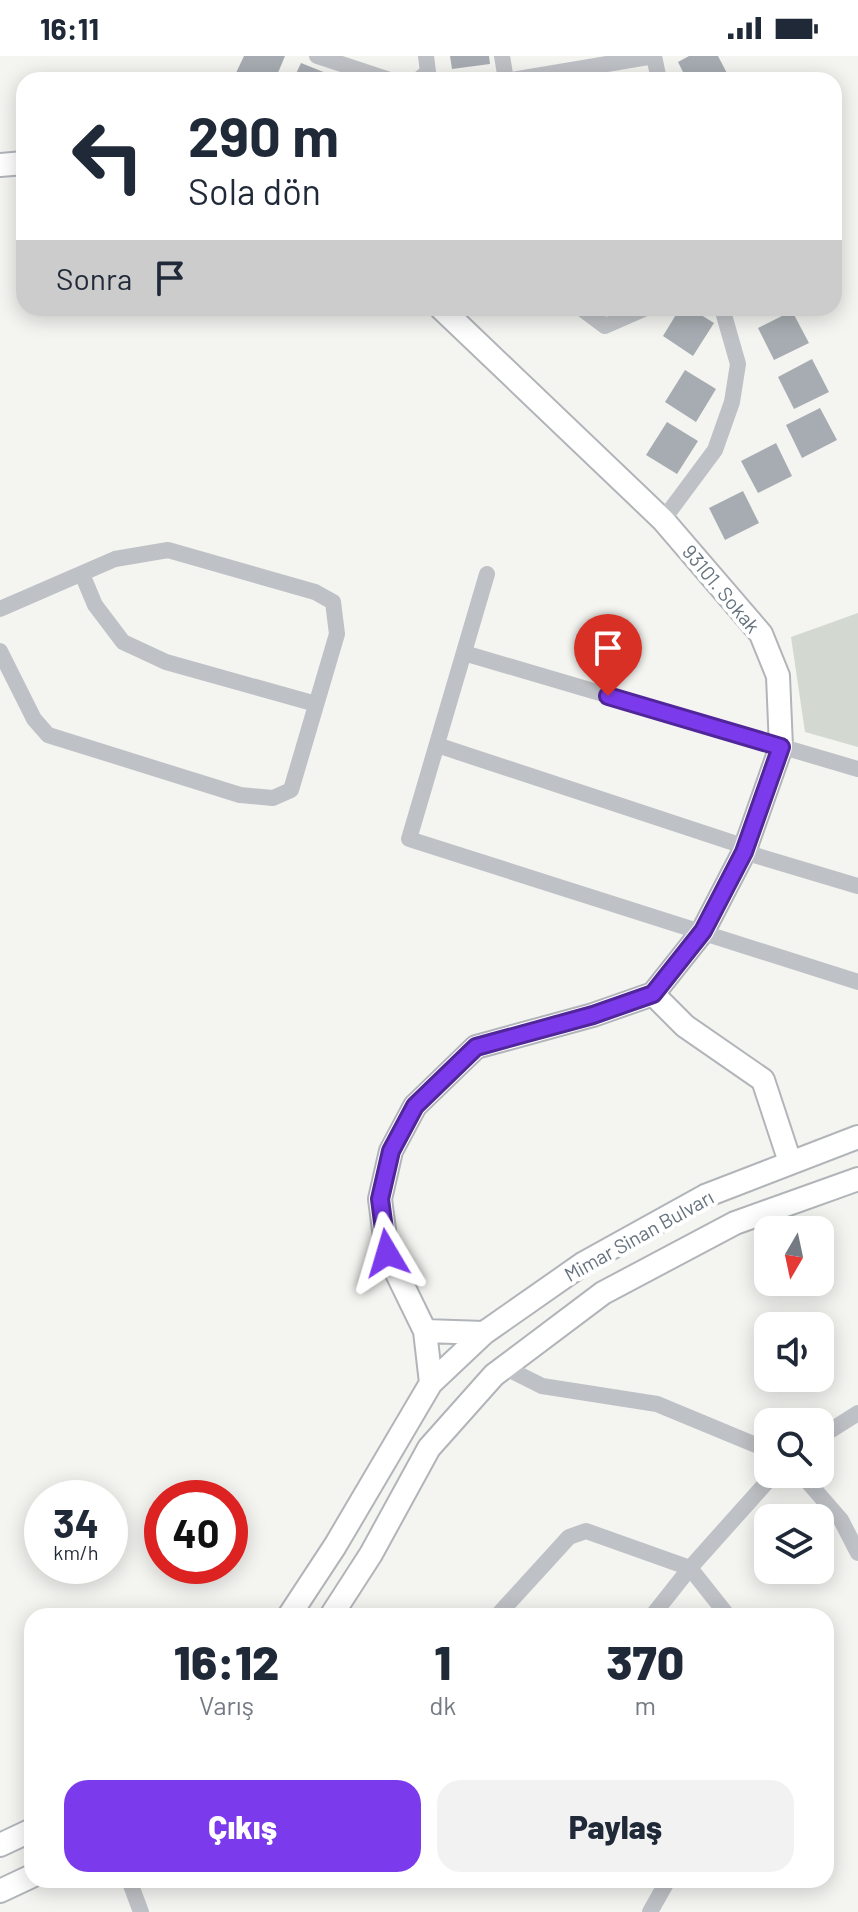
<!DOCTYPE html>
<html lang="tr">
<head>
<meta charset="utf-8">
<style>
	:root { --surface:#fff; --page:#f2f2f3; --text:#1f2937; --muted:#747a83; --accent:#7c3aed }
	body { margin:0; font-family:Barlow,sans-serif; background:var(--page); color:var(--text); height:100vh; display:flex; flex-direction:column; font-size:30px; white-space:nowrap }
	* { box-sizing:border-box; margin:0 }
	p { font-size:26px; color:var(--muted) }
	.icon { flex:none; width:44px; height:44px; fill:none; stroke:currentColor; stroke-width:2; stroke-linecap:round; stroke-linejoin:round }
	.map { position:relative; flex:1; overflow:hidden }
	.sheet { position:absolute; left:24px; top:1552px; width:810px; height:280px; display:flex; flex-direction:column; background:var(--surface); border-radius:24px; box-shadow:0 4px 20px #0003 }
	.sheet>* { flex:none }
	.top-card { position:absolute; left:16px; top:16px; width:826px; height:244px; border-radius:24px; box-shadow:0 4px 20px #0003; background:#fff; color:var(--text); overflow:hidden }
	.needle { width:52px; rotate:189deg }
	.controls { position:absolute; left:754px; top:1160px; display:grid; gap:16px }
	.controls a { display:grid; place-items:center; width:80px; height:80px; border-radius:16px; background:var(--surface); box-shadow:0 4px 20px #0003; font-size:40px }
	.speed { position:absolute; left:24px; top:1424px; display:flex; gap:16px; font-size:40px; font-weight:700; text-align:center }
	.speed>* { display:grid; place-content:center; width:104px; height:104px; border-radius:50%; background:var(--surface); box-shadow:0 4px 20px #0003; line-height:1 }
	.speed small { font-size:20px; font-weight:400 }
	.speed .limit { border:12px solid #d22; background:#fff; color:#111 }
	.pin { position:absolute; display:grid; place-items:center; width:68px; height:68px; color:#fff; margin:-82px -34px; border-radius:50% 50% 50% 0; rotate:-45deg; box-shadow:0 0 8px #0007 }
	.pin .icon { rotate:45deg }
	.me { position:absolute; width:88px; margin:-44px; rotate:353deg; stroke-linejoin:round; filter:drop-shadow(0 0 6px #0008) }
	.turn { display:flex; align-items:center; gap:28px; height:168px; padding:0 40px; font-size:36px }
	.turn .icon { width:104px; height:104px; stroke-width:2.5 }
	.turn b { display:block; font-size:56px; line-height:68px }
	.then { display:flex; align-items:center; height:76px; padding:0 40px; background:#0003; gap:16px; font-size:30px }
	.eta { display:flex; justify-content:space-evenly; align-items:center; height:136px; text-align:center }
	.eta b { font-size:48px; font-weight:800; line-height:56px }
	.button { display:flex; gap:16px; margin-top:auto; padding:16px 40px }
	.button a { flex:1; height:92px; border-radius:24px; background:var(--accent); color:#fff; font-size:32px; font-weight:800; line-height:92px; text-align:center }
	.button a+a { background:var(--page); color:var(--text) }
	.status { display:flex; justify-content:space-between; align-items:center; height:56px; padding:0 40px; background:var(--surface); direction:ltr }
	.status svg { height:22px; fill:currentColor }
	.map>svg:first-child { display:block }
	.green { fill:#d3d9d1 }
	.building { fill:#a6acb1 }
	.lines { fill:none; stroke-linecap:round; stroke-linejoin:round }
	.secondary-casing { stroke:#b1b5b9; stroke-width:26 }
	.street { stroke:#bec1c5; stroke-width:16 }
	.secondary { stroke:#fff; stroke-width:22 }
	.route-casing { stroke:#51269a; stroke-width:20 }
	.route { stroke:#7c3aed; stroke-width:14 }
	.labels { text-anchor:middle; stroke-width:8; stroke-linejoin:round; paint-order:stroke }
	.street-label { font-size:20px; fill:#66737f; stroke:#fff }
</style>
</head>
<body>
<div class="status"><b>16:11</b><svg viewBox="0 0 49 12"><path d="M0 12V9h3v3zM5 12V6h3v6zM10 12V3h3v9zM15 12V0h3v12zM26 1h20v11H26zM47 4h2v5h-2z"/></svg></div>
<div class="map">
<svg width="858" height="1856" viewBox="0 0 858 1856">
	<rect width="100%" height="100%" fill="#f4f4f1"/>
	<path class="green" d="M858,557v134l-53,-15 -14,-95z"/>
	<path class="building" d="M244,0h41l-10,24h-28l-12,-5z
		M450,0h39l1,8 -38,5z
		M689,0h29l11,21 -6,3h-36l-9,-18z
		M301,7l35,14 -1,3h-42z
		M680,252h10l24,15 -21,33 -30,-20z
		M792,255l17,32 -35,17 -16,-32z
		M812,303l17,33 -35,17 -16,-32z
		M685,314l31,19 -20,33 -31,-20z
		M820,352l17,32 -35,18 -16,-33z
		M667,366l31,19 -21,33 -31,-19z
		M776,387l16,33 -34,17 -17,-32z
		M743,435l16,32 -34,17 -16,-32z"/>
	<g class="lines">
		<g class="secondary-casing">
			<path id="secondary" d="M0,109l24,-2
				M653,938l32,32 78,54 27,82
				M425,1275l59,2
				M431,1327l-6,-52 -38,-78 -7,-54 11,-48 24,-45 61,-59 117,-32 60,-21 50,-63 41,-79 37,-105 -3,-71 -17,-42 -98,-114 -222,-212
				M289,1560l46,-70 96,-163 53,-50 100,-70 121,-67 153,-59
				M331,1560l40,-62 58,-106 65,-73 109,-82 132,-70 123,-44
				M0,1789l32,-15
				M0,1835l32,-15"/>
		</g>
		<path class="street" d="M317,0l73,24
			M502,0l4,24
			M654,0l5,24
			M418,24l10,-8 -2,-16
			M512,24l142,-24
			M581,252l24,18 41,-18
			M663,464l52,-70 17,-48 6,-38 -16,-56
			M82,518l13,31 28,37 43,20 150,42
			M487,518l-78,265 449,143
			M0,553l115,-50 53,-9 147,42 18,10 4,32 -46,156 -18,8 -33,-3 -192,-60 -14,-16 -34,-68
			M464,597l394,116
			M437,689l309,102
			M744,796l114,34
			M504,1311l38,19 115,18 111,46
			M820,1381l38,-24
			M801,1418l40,46 17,33
			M497,1560l72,-79 17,-6 104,37 38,48
			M652,1560l38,-48 84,-94
			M129,1824l12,32
			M650,1856l18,-32"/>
		<use href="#secondary" class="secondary"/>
	</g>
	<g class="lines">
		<g class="route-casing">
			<path id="route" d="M387,1197l-7,-54 11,-48 24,-45 61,-59 117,-32 60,-21 50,-63 41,-79 37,-105 -173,-51"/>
		</g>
		<use href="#route" class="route"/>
	</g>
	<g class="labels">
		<g class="street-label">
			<text transform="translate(721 533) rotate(50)" y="7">93101. Sokak</text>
			<text transform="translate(639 1180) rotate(-29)" y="7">Mimar Sinan Bulvarı</text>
		</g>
	</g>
</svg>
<div class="controls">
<a><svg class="needle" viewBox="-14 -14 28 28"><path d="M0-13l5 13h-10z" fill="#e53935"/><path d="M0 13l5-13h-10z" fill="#747a83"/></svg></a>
<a><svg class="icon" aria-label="sound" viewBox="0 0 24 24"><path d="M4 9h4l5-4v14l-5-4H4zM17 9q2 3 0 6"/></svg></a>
<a><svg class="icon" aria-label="search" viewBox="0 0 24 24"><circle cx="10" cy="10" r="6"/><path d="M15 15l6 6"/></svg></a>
<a><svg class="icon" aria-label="layers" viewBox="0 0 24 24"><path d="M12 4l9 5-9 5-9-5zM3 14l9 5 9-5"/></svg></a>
</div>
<div class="speed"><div>34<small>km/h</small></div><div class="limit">40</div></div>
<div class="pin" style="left:608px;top:640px;background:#d93025"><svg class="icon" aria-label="arrive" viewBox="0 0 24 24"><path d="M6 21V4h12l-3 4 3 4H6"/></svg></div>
<svg class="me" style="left:387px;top:1197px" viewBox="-20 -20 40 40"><path d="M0-17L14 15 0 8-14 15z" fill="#7c3aed" stroke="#fff" stroke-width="4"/></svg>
<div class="top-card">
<div class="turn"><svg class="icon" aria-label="left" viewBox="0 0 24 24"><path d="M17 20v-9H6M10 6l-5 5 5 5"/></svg><div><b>290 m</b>Sola dön</div></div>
<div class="then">Sonra<svg class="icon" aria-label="arrive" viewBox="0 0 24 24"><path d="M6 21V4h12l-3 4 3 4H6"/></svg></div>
</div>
<section class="sheet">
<div class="eta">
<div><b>16:12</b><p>Varış</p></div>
<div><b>1</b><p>dk</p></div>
<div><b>370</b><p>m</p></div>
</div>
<div class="button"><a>Çıkış</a><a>Paylaş</a></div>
</section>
</div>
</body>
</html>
